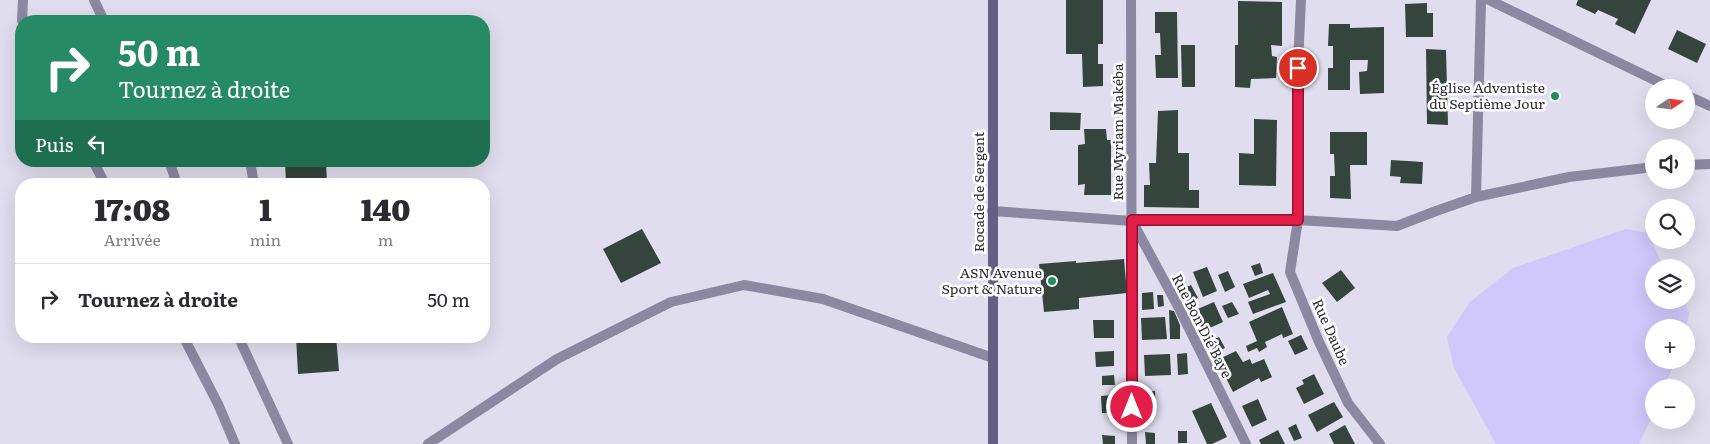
<!DOCTYPE html>
<html lang="fr">
<head>
<meta charset="utf-8">
<style>
	:root { --surface:#fff; --page:#f2f2f3; --text:#2b2b33; --muted:#7c7c81; --line:#e1e1e2 }
	body { margin:0; font-family:Literata,serif; background:var(--page); color:var(--text); height:100vh; display:flex; flex-direction:column; font-size:19px; white-space:nowrap }
	* { box-sizing:border-box; margin:0 }
	p { font-size:16px; color:var(--muted) }
	.icon { flex:none; width:28px; height:28px; fill:none; stroke:currentColor; stroke-width:2; stroke-linecap:round; stroke-linejoin:round }
	.map { position:relative; flex:1; overflow:hidden }
	.details { position:absolute; left:15px; top:178px; width:475px; height:165px; display:flex; flex-direction:column; background:var(--surface); border-radius:20px; box-shadow:0 5px 20px #0002 }
	.details>* { flex:none }
	.top-card { position:absolute; left:15px; top:15px; width:475px; height:152px; border-radius:20px; box-shadow:0 5px 20px #0002; background:#268a64; color:#fff; overflow:hidden }
	.needle { width:32px; rotate:77deg }
	.fabs { position:absolute; left:1645px; top:79px; display:grid; gap:10px }
	.fabs a { display:grid; place-items:center; width:50px; height:50px; border-radius:50%; background:var(--surface); box-shadow:0 5px 20px #0002; font-size:25px }
	.pin { position:absolute; display:grid; place-items:center; width:42px; height:42px; color:#fff; margin:-21px; border:2px solid #fff; border-radius:50%; box-shadow:0 1px 5px #0007 }
	.me { position:absolute; width:55px; margin:-28px; rotate:0deg; stroke-linejoin:round; filter:drop-shadow(0 0 4px #0008) }
	.turn { display:flex; align-items:center; gap:18px; height:105px; padding:0 20px; font-size:22px }
	.turn .icon { width:65px; height:65px; stroke-width:2.5 }
	.turn b { display:block; font-size:35px; line-height:42px }
	.then { display:flex; align-items:center; height:48px; padding:0 20px; background:#0003; gap:10px; font-size:19px }
	.eta { display:flex; justify-content:space-evenly; align-items:center; height:85px; text-align:center }
	.eta b { font-size:30px; font-weight:800; line-height:35px }
	ul { padding:0; list-style:none }
	li { display:flex; align-items:center; gap:15px; height:70px; padding:0 20px; border-top:1px solid var(--line) }
	li div { flex:1 }
	li b { display:block; font-size:19px }
	li em { font-style:normal }
	.map>svg:first-child { display:block }
	.green { fill:#d0c7fa }
	.building { fill:#35453d }
	.lines { fill:none; stroke-linecap:round; stroke-linejoin:round }
	.service { stroke:#8d88a2; stroke-width:10 }
	.minor { stroke:#8d88a2; stroke-width:10 }
	.secondary { stroke:#665f83; stroke-width:10 }
	.route-casing { stroke:#92132f; stroke-width:12 }
	.route { stroke:#e11d48; stroke-width:9 }
	.poi-dot { fill:#268a64; stroke:#fff; stroke-width:2 }
	.labels { text-anchor:middle; stroke-width:5; stroke-linejoin:round; paint-order:stroke }
	.poi-label { font-size:14px; fill:#2e2d34; stroke:#fff; text-anchor:end }
	.street-label { font-size:14px; fill:#2e2d34; stroke:#fff }
</style>
</head>
<body>
<div class="map">
<svg width="1710" height="444" viewBox="0 0 1710 444">
	<rect width="100%" height="100%" fill="#e0ddee"/>
	<path class="green" d="M1626,229l22,4 11,25 8,9 -13,1v32h30l5,13 -3,17v-2h-32v32h22l-12,27 -10,1v24l-15,32h-143l-42,-76 -7,-31 23,-35 43,-34z"/>
	<path class="building" d="M1066,0h37v44h-5v20h5v22l-20,1 -1,-33h-16z
		M1578,0h73l-16,34 -20,-10 3,-5 -20,-9 -3,4 -19,-9z
		M1238,1l44,1v44l-11,-1 1,11 5,1 -1,21 -25,1 -1,9 -15,-1v-42h3z
		M1427,3v10h6v24h-27l-1,-33z
		M1155,12h22l1,66h-22l-1,-23h6l-1,-22h-5z
		M1329,24h21v4l34,-1v66l-24,1 -1,-22 8,-1 1,-11h-18v30h-22v-22h5v-22h-5z
		M1677,30l29,14 -9,19 -29,-14z
		M1181,45h14v42h-13z
		M1426,49l20,1 2,75 -21,-1z
		M1178,110v43h11v37h10v18l-55,-1v-22h6l-1,-22h7l2,-52z
		M1050,112l31,1 -1,17h-30z
		M1254,119l23,1 -1,66 -37,-1v-32l15,1z
		M1084,129h22l1,11h4v55h-27l1,-11 -7,1v-40l7,-1z
		M1330,132h37v33h-17l1,34 -21,-1v-22h5l-1,-22h-4z
		M1391,160l32,2 -1,22 -22,-1 1,-6 -11,-1z
		M285,161h41l1,23h-41z
		M642,229l19,34 -40,20 -18,-34z
		M1124,259l3,34 -48,5v11l-35,3 -5,-48 37,-3v2z
		M1260,263l3,10 -8,3 -4,-10z
		M1207,267l10,24 -14,6 -10,-25z
		M1341,270l14,18 -18,14 -15,-19z
		M1228,271l7,16 -10,5 -7,-17z
		M1273,273l13,29 -33,12 -5,-12 22,-8 -2,-4 -19,8 -6,-14z
		M1191,285l7,13 -10,5 -6,-14z
		M1153,292l1,17 -12,1v-17z
		M1157,295h6l1,11 -6,1z
		M1214,302l9,20 -20,9 -10,-20z
		M1232,302l7,12 -11,4 -6,-12z
		M1282,307l11,27 -10,4 -1,-4 -17,8 2,5 -8,5 -2,-4 -9,4 -2,-6 11,-5 -8,-19z
		M1169,310l5,1 6,14v14h-10z
		M1165,317l2,22 -25,1 -1,-22z
		M1093,320h21v18h-20z
		M1301,335l7,14 -13,6 -7,-14z
		M296,336h40l3,35 -41,3z
		M1219,337l6,11 -11,5 -6,-11z
		M1114,351v15l-18,1 -1,-15z
		M1236,351l7,11 7,-3 2,5 12,-5 8,18 -11,5 -2,-4 -26,14 -16,-32z
		M1187,353l1,21 -10,1 -1,-21z
		M1170,354l1,21 -26,1 -1,-21z
		M1314,374l10,20 -20,10 -8,-16 8,-4 -2,-4z
		M1114,375l1,10h-13v-9z
		M1155,391l1,17h-11l-1,-16z
		M1114,395v18h-12l-1,-17z
		M1258,399l9,21 -15,7 -10,-21z
		M1334,402l9,15 -26,15 -9,-17z
		M1211,403l16,34 -15,7h-5l-15,-33z
		M1296,424l6,14 -8,3 -6,-13z
		M1345,425l10,19h-21l-5,-10z
		M1278,430l7,14h-24l-2,-4z
		M1178,431h9v12h-9z
		M1145,432l10,1v11h-9z
		M1102,435l13,1v8h-12z"/>
	<g class="lines">
		<path class="service" d="M22,21l1,-21
			M93,161l12,23
			M250,161l4,23
			M183,336l35,68 17,40"/>
		<path class="minor" d="M94,0l10,21
			M1131,0l1,444
			M1301,0l-4,85 1,135 -8,52 29,70 29,61 32,41
			M1489,0l182,88
			M1686,95l24,11
			M169,161l8,23
			M1686,165l24,-1
			M1476,197l93,-20 85,-10
			M992,211l140,10 166,-1 99,6 39,-15 40,-14 5,-197
			M1132,221l47,87 67,136
			M238,336l50,108
			M428,444l129,-85 114,-57 73,-17 79,14 170,59"/>
		<path class="secondary" d="M993,0v444"/>
	</g>
	<g class="lines">
		<g class="route-casing">
			<path id="route" d="M1132,407v-187h166v-152"/>
		</g>
		<use href="#route" class="route"/>
	</g>
	<g class="poi-dot">
		<circle cx="1555" cy="96" r="5"/>
		<circle cx="1052" cy="281" r="5"/>
	</g>
	<g class="labels">
		<g class="poi-label">
			<text x="1545" y="93">Église Adventiste<tspan x="1545" dy="16">du Septième Jour</tspan></text>
			<text x="1042" y="278">ASN Avenue<tspan x="1042" dy="16">Sport &amp; Nature</tspan></text>
		</g>
		<g class="street-label">
			<text transform="translate(1118 132) rotate(-90)" y="5">Rue Myriam Makéba</text>
			<text transform="translate(979 192) rotate(-90)" y="5">Rocade de Sergent</text>
			<text transform="translate(1202 326) rotate(63)" y="5">Rue Bon Dié Baye</text>
			<text transform="translate(1331 332) rotate(66)" y="5">Rue Daube</text>
		</g>
	</g>
</svg>
<div class="fabs">
<a><svg class="needle" viewBox="-14 -14 28 28"><path d="M0-13l5 13h-10z" fill="#e53935"/><path d="M0 13l5-13h-10z" fill="#7c7c81"/></svg></a>
<a><svg class="icon" aria-label="sound" viewBox="0 0 24 24"><path d="M4 9h4l5-4v14l-5-4H4zM17 9q2 3 0 6"/></svg></a>
<a><svg class="icon" aria-label="search" viewBox="0 0 24 24"><circle cx="10" cy="10" r="6"/><path d="M15 15l6 6"/></svg></a>
<a><svg class="icon" aria-label="layers" viewBox="0 0 24 24"><path d="M12 4l9 5-9 5-9-5zM3 14l9 5 9-5"/></svg></a>
<a>+</a>
<a>−</a>
</div>
<div class="pin" style="left:1298px;top:68px;background:#d93025"><svg class="icon" aria-label="arrive" viewBox="0 0 24 24"><path d="M6 21V4h12l-3 4 3 4H6"/></svg></div>
<svg class="me" style="left:1132px;top:407px" viewBox="-20 -20 40 40"><circle r="17" fill="#e11d48" stroke="#fff" stroke-width="3"/><path d="M0-11L8 9 0 5-8 9z" fill="#fff"/></svg>
<div class="top-card">
<div class="turn"><svg class="icon" aria-label="right" viewBox="0 0 24 24"><path d="M7 20v-9h11M14 6l5 5-5 5"/></svg><div><b>50 m</b>Tournez à droite</div></div>
<div class="then">Puis<svg class="icon" aria-label="left" viewBox="0 0 24 24"><path d="M17 20v-9H6M10 6l-5 5 5 5"/></svg></div>
</div>
<section class="details">
<div class="eta">
<div><b>17:08</b><p>Arrivée</p></div>
<div><b>1</b><p>min</p></div>
<div><b>140</b><p>m</p></div>
</div>
<ul>
<li><svg class="icon" aria-label="right" viewBox="0 0 24 24"><path d="M7 20v-9h11M14 6l5 5-5 5"/></svg><div><b>Tournez à droite</b></div><em>50 m</em></li>
</ul>
</section>
</div>
</body>
</html>
